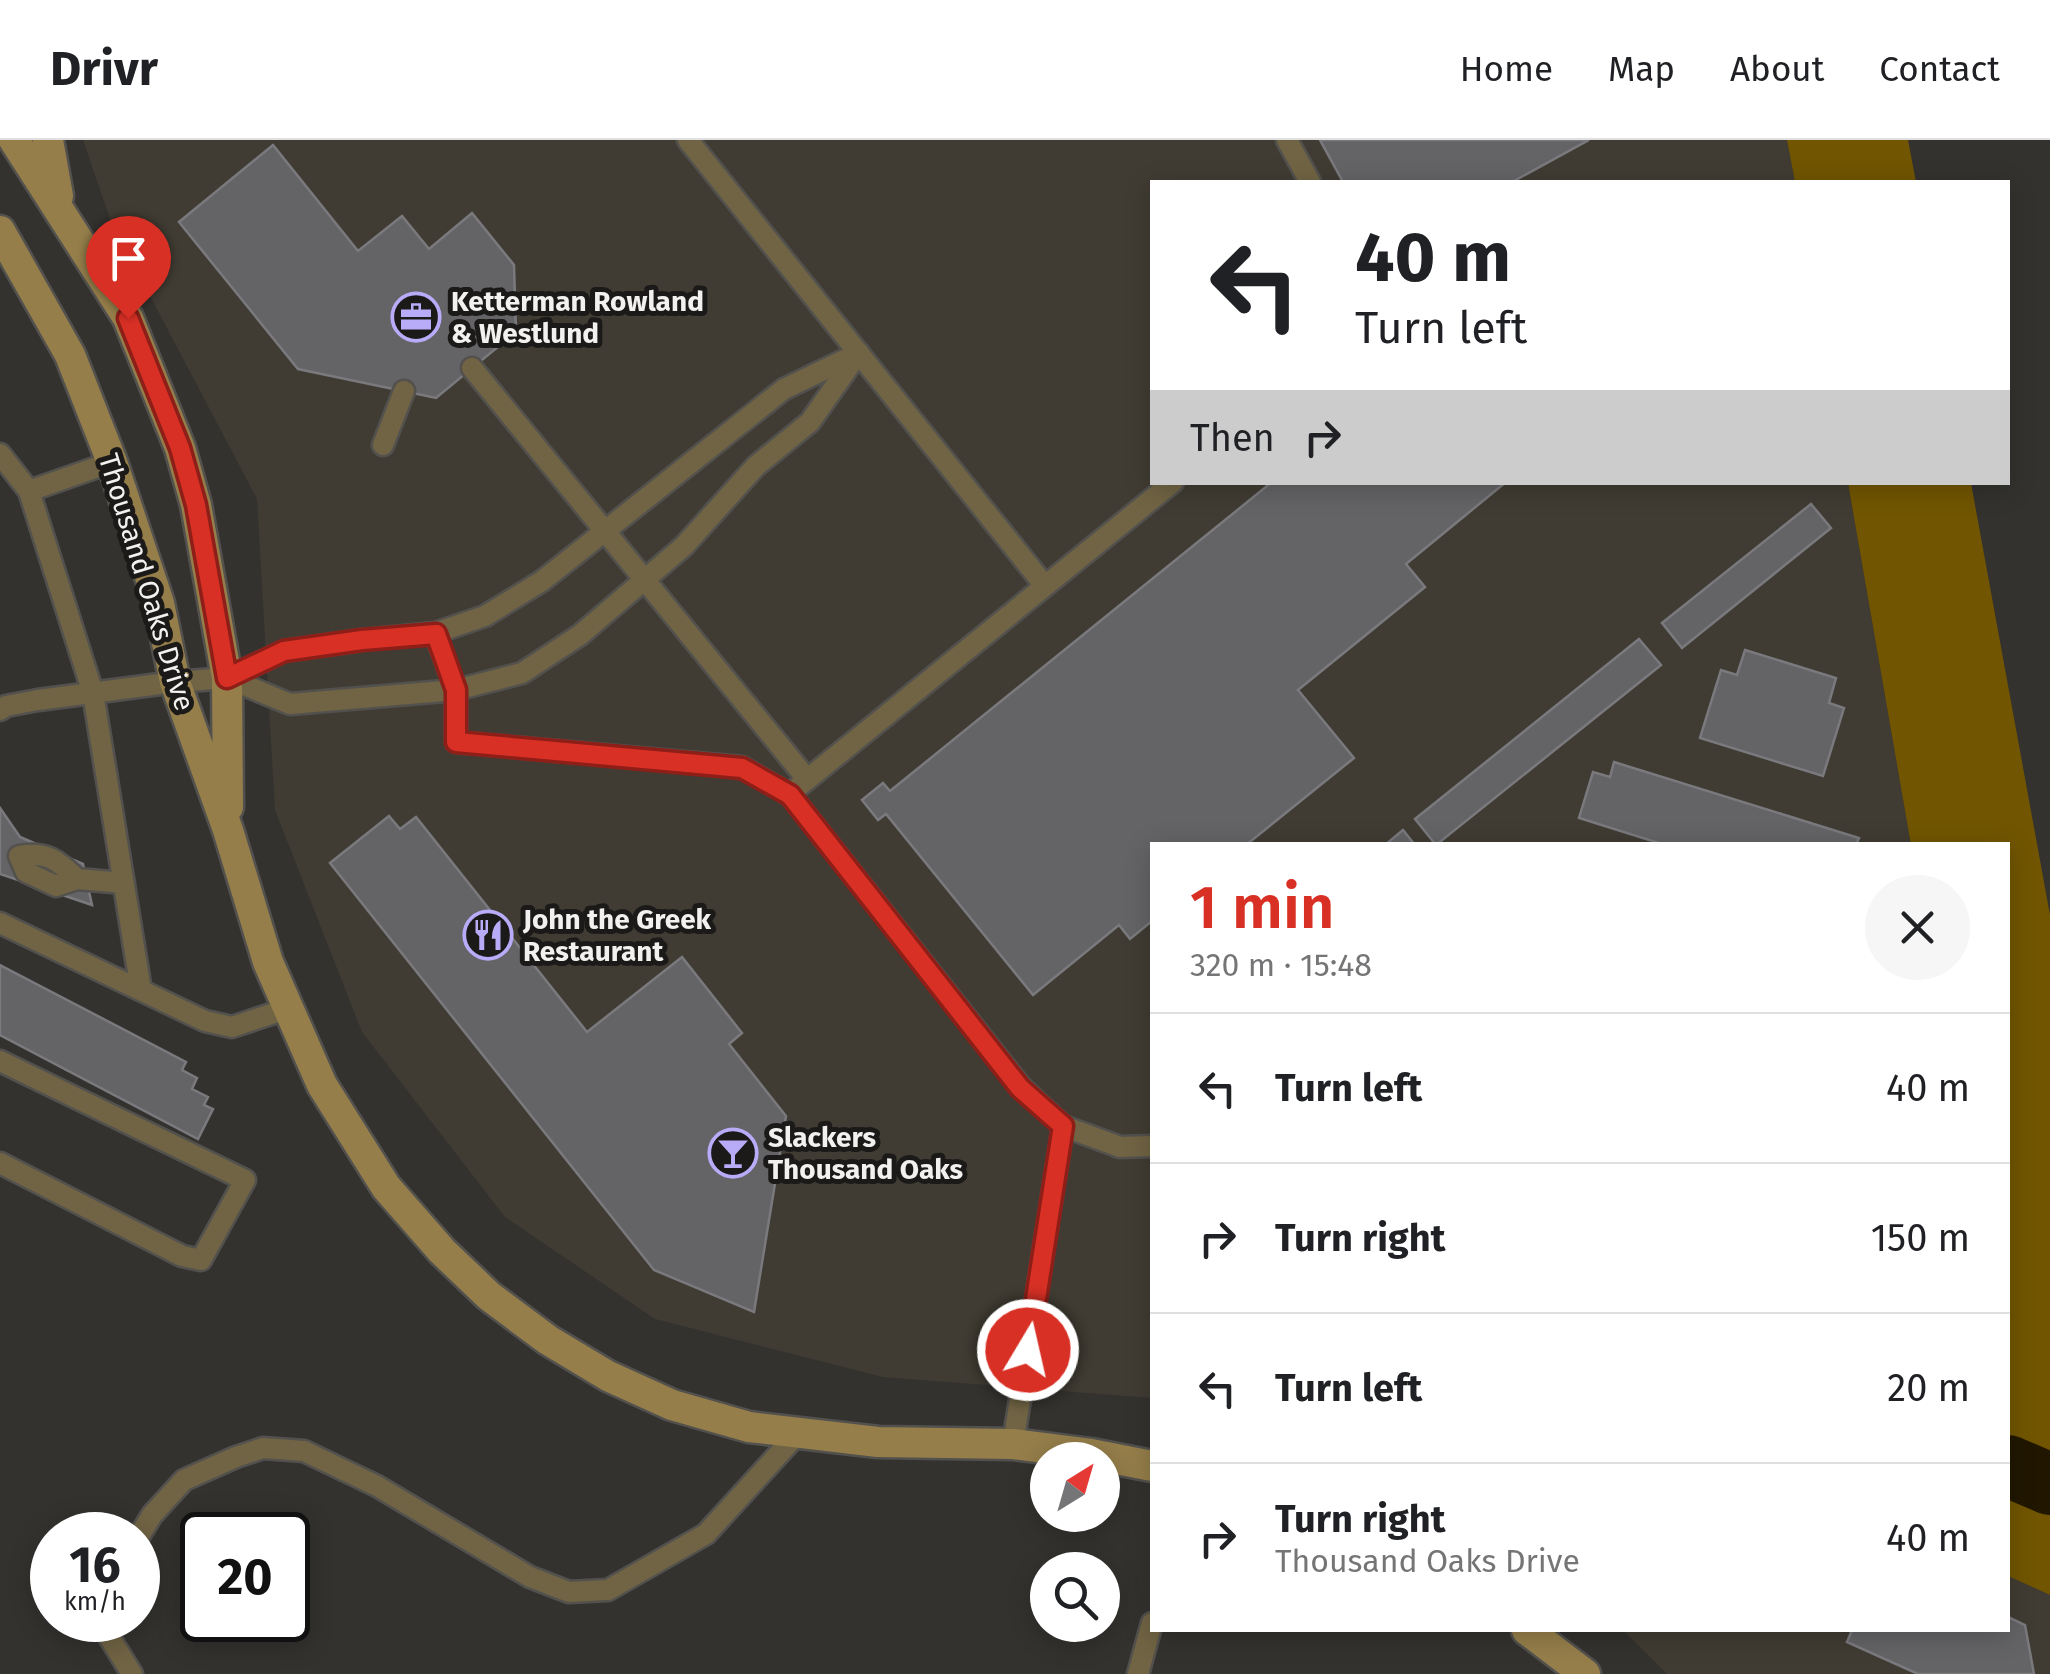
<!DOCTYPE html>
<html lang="en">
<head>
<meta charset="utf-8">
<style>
	:root { --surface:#fff; --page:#f6f6f6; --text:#202124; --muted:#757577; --line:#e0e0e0; --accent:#d93025 }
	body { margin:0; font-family:"Fira Sans",sans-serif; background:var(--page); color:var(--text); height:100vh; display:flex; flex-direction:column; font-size:38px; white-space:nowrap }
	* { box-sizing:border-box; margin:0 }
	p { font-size:32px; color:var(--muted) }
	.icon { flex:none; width:55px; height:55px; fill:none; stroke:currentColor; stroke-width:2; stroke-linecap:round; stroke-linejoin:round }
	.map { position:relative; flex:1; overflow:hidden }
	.panel { position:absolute; left:1150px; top:702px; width:860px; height:790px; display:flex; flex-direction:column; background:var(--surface); border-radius:0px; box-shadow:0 5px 25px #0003 }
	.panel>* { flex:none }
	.hud { position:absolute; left:1150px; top:40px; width:860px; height:305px; border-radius:0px; box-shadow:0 5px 25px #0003; background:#fff; color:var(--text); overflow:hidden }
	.needle { width:65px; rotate:37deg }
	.tools { position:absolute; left:1030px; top:1302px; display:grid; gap:20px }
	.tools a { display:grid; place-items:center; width:90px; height:90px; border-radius:50%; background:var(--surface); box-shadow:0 5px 25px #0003; font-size:50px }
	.speed { position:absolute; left:30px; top:1372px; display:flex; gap:20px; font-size:50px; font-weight:700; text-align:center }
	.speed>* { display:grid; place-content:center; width:130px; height:130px; border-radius:50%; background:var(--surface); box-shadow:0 5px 25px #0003; line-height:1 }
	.speed small { font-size:25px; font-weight:400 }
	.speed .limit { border:5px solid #111; border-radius:15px; background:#fff; color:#111 }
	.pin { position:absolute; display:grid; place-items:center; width:85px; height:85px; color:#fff; margin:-102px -42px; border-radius:50% 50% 50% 0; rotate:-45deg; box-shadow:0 0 10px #0007 }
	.pin .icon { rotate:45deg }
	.me { position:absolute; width:110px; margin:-55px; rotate:9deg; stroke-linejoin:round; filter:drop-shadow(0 0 8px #0008) }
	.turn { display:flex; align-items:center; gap:35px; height:210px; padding:0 40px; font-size:45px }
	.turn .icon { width:130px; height:130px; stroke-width:2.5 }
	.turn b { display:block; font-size:70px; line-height:85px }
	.then { display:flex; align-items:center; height:95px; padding:0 40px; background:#0003; gap:20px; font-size:38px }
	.round { display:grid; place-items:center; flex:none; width:105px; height:105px; border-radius:52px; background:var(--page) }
	.headline { display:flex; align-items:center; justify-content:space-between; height:170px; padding:0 40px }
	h1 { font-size:60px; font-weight:600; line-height:75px; color:var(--accent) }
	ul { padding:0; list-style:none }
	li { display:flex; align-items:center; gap:30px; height:150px; padding:0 40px; border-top:2px solid var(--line) }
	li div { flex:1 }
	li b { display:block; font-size:38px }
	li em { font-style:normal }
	header { display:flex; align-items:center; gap:60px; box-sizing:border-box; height:140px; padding:0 50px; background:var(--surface); border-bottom:2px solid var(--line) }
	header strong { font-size:48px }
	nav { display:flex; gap:55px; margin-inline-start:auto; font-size:35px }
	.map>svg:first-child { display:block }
	.built { fill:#403c33 }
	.green { fill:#715500 }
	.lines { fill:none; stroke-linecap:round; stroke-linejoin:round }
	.river { stroke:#211700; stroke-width:62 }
	.building { fill:#646467; stroke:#7a7a7e; stroke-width:2.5 }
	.lane-casing { stroke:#52514e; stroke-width:25 }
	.secondary-casing { stroke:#52514e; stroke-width:35 }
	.lane { stroke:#716444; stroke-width:20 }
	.secondary { stroke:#957e4a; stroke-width:30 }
	.route-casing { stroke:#8d1f18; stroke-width:25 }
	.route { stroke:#d93025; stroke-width:18 }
	.labels { text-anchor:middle; stroke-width:10; stroke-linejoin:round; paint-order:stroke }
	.poi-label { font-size:28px; font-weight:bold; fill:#f2f1ef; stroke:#1b1a19; text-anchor:start }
	.street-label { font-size:28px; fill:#f2f1ef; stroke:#1b1a19 }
</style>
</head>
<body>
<header>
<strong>Drivr</strong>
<nav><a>Home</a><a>Map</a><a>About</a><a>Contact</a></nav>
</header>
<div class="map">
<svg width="2050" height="1534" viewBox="0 0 2050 1534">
	<rect width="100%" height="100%" fill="#34322f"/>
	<path class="built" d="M83,0h1704l8,42h-643v300l696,1 63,362h-759v553l-269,-21 -228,-58 -150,-102 -143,-185 -87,-222 -18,-311 -146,-277z
		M2008,1436l42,19v79h-383l-44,-44h385z"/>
	<path class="green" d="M1787,0h121l8,42h-121z
		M1848,343h123l79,432v680l-42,-19v-731h-97z"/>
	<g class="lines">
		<path class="river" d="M2008,1326l42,18"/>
	</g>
	<path class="building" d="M1320,0h269l-77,42h-169z
		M273,5l85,106 44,-35 27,33 43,-36 42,52 2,67 -80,66 -138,-29 -119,-147z
		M1272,342h234l-100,82 19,23 -127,103 56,68 -108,87h-94v76l-22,18 -11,-14 -86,70 -147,-181 -8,6 -16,-20 21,-17 7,8z
		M1811,364l20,24 -149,120 -20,-25z
		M1639,499l22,26 -225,180 -21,-26z
		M1745,510l91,28 -7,25 15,5 -21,68 -123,-38 21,-68 16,5z
		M1614,622l245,76 -3,7h-191l-86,-27 14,-46 17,5z
		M0,668l20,29 63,27 9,41 -92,-31z
		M389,676l11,13 16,-12 171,215 95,-75 60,76 -13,11 57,72 -32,196 -100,-42 -324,-407z
		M1403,690l12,15h-30z
		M0,825l186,97 -4,8 15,8 -5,11 16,8 -4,8 9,4 -15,30 -198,-104z
		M2008,1477l17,8 9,49h-116l-71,-32 5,-12h156z"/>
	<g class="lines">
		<g class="lane-casing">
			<path id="lane" d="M688,0l357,446
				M1287,0l23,42
				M472,228l335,411
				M383,305l21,-54
				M0,314l29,37 64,202 48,297
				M29,351l83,-29
				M435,493l21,57v52l286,25 48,28 231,292 42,39 57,21 32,-1
				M227,538l63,26 166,-14 66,-17 58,-38 104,-89 72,-80 54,-44 47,-67
				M0,570l6,-4 32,-6 137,-18 52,-4 57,-27 78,-11 73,-7 50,-17 57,-35 242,-192 75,-36
				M798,647l375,-305
				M77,739c-19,-19 -31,-28 -58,-23l7,16 30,14 21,-7 47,4
				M0,783l205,98 27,6 57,-19
				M0,921l245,119 -44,80 -19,-4 -182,-93
				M1013,1304l50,-318
				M138,1398l14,-23 32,-35 52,-23 27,-9 41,3 73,35 153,91 39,15 39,-2 98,-56 93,-102
				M108,1480v15l24,39
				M1138,1534l14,-51"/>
		</g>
		<g class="secondary-casing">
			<path id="secondary" d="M14,0l114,178 52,130 16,57 31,173 1,129
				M48,0l10,56
				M0,91l70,124 42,107 47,141 16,79 53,148 40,132 54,123 64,102 56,64 47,45 59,44 60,36 64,29 77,22 129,15 135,2 78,10 61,12
				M1527,1490l58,44"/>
		</g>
		<use href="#lane" class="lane"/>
		<use href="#secondary" class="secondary"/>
	</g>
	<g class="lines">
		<g class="route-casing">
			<path id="route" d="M128,178l52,130 16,57 31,173 57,-27 78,-11 74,-6 20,56v52l286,26 48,27 230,293 43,38 -35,224"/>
		</g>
		<use href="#route" class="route"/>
	</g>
	<defs>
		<g id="office-ring" transform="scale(2.5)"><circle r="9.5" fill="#1b1a19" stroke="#b8abf7" stroke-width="1.5"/><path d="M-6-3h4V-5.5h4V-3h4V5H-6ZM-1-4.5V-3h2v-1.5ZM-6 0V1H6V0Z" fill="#b8abf7"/></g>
		<g id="restaurant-ring" transform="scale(2.5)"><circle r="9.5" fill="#1b1a19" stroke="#b8abf7" stroke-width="1.5"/><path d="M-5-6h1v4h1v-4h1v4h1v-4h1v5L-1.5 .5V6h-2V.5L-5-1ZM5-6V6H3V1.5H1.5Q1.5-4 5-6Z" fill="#b8abf7"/></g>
		<g id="bar-ring" transform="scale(2.5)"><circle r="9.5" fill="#1b1a19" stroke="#b8abf7" stroke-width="1.5"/><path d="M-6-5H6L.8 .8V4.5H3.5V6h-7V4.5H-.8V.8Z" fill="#b8abf7"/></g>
	</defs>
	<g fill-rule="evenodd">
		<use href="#office-ring" x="416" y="177"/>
		<use href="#restaurant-ring" x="488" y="795"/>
		<use href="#bar-ring" x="733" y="1013"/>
	</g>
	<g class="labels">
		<g class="poi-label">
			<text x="451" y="171">Ketterman Rowland<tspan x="451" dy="32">&amp; Westlund</tspan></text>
			<text x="523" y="789">John the Greek<tspan x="523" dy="32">Restaurant</tspan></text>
			<text x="768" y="1007">Slackers<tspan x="768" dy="32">Thousand Oaks</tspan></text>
		</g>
		<g class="street-label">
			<text transform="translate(147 442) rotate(73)" y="10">Thousand Oaks Drive</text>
		</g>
	</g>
</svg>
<div class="tools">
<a><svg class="needle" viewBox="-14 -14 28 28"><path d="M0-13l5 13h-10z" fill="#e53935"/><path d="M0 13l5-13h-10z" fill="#757577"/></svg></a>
<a><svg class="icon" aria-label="search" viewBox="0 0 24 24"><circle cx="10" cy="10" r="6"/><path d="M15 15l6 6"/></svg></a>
</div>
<div class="speed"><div>16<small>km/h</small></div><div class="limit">20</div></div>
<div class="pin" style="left:128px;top:178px;background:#d93025"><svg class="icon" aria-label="arrive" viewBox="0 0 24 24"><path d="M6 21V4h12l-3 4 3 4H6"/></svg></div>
<svg class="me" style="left:1028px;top:1210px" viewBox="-20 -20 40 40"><circle r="17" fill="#d93025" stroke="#fff" stroke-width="3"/><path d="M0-11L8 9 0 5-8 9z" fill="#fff"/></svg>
<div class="hud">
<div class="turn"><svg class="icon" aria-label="left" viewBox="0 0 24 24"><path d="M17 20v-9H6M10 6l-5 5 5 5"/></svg><div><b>40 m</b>Turn left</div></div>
<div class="then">Then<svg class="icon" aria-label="right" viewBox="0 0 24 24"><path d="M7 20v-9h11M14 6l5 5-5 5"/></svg></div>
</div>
<section class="panel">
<div class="headline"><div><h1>1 min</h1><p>320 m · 15:48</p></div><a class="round"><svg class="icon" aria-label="close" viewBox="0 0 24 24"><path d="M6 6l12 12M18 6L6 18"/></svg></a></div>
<ul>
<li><svg class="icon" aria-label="left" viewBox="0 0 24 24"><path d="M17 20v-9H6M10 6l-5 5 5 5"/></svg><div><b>Turn left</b></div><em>40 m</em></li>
<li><svg class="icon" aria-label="right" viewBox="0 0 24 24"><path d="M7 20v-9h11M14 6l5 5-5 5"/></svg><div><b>Turn right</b></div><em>150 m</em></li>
<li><svg class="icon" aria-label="left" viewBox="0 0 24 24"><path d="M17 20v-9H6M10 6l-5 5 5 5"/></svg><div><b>Turn left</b></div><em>20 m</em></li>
<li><svg class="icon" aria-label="right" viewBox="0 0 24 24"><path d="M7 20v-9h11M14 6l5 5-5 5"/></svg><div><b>Turn right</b><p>Thousand Oaks Drive</p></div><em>40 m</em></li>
</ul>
</section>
</div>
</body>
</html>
